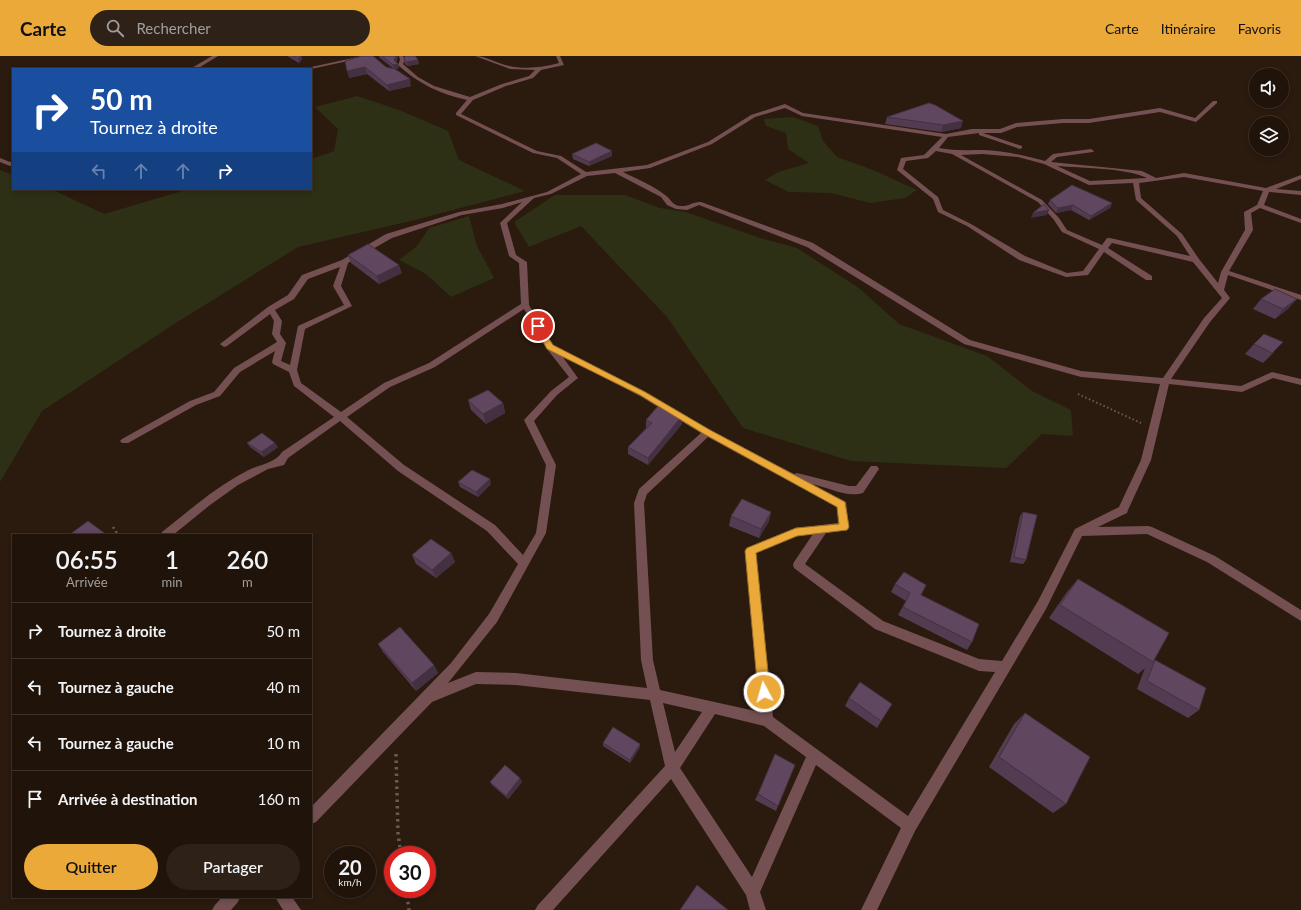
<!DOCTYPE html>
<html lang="fr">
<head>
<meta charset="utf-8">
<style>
	:root { --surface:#20140a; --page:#2d2118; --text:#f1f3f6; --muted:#a29e9c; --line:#3d332b; --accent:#eba93a }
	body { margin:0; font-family:Lato,sans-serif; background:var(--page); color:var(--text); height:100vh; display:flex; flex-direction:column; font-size:15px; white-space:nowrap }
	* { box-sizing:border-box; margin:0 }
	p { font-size:13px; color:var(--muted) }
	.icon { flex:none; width:22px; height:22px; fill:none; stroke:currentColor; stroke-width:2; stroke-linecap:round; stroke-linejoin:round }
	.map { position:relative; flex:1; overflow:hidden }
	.details { position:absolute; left:12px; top:478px; width:300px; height:364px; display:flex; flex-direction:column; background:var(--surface); border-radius:0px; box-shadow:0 2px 6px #0003,0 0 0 1px var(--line) }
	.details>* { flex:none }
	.hud { position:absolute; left:12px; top:12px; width:300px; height:122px; border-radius:0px; box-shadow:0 2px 6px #0003,0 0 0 1px var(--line); background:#1a4fa0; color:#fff; overflow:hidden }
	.controls { position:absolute; left:1249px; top:12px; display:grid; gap:8px }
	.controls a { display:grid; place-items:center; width:40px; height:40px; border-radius:50%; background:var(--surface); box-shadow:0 2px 6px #0003,0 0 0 1px var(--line); font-size:20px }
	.speed { position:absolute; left:324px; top:790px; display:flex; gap:8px; font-size:20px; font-weight:700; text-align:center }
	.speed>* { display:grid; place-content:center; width:52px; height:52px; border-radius:50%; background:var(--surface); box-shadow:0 2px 6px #0003,0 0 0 1px var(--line); line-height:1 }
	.speed small { font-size:10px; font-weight:400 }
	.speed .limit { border:6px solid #d22; background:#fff; color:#111 }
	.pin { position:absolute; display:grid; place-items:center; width:34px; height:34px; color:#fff; margin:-17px; border:2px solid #fff; border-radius:50%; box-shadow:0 1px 4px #0007 }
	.me { position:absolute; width:44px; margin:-22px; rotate:354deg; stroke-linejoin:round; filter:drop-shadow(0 0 3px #0008) }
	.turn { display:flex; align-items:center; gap:14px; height:84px; padding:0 12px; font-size:18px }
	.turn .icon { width:52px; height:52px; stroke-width:2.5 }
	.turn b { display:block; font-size:28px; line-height:34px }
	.lanes { display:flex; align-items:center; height:38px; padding:0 12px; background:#0003; justify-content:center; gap:20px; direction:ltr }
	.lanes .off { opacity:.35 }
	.eta { display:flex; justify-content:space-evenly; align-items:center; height:68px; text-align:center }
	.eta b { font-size:24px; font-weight:600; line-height:28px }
	.action { display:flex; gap:8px; margin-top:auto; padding:8px 12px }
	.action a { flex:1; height:46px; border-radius:24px; background:var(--accent); color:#111; font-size:16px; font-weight:600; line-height:46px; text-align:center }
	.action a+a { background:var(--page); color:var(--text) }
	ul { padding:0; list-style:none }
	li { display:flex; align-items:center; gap:12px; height:56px; padding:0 12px; border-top:1px solid var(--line) }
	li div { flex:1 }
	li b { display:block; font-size:15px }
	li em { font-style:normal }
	header { display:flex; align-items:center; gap:24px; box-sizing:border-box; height:56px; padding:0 20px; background:var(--accent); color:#111 }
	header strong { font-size:19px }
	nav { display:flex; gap:22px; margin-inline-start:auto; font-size:14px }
	.search { width:280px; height:36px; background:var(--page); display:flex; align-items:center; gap:10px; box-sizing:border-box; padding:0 14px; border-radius:22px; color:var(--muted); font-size:15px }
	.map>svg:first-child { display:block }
	.green { fill:#2d3014 }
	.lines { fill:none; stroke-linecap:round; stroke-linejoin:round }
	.path-far2 { stroke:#6a5b50; stroke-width:2; stroke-dasharray:1.5 2.5; stroke-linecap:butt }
	.path-far1 { stroke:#6a5b50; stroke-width:2.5; stroke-dasharray:2 3; stroke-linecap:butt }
	.path { stroke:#6a5b50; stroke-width:3.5; stroke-dasharray:2.5 4; stroke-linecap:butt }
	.minor { fill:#755052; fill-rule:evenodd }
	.wall { fill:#533c51 }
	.shaded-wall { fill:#433142 }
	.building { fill:#60465e; stroke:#433142 }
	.route { fill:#eba93a; stroke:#996e26 }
</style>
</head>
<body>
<header>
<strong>Carte</strong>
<div class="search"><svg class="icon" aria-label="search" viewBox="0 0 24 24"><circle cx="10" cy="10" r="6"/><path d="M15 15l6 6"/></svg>Rechercher</div>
<nav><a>Carte</a><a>Itinéraire</a><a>Favoris</a></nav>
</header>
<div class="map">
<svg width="1301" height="854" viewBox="0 0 1301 854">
	<rect width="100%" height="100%" fill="#2b1a0e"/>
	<path class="green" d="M357,40l42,14 49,21 11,29 66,31 -110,29 -117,27 -127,79 -129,85 -42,71v-312l13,5v14h38l53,25 85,-25h122v-30l23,-8 4,-22 -23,-22z
		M793,61l25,9 5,15 14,16 36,13 44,20 -12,8 -35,5 -39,-10 -42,-1 -24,-12 13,-8 31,-9 -21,-14 -2,-16 -20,-7 -2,-7z
		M555,139h70l35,13 26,4 74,26 37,10 62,40 40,36 88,32 45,35 39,19 2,26 -31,-2 -36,34 -155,-7 -108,-33 -76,-111 -86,-91 -52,21 -15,-25z
		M469,160l8,30 17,32 -43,19 -25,-23 -27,-14 18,-14 12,-18z"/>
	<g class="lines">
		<path class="path-far2" d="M1078,338l63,29"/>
		<path class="path-far1" d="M113,471l5,8"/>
		<path class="path" d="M396,698l2,79 3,22
			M406,833l3,21"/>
		<path class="minor" d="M212,0h6l-21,13h-7z
			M362,0h9l-60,13h-9z
			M399,0h4l2,4 -2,4 15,13 16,9 36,11 32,-13 27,-8 6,-6 -25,-1 -35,-13c9,0 18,5 27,8 19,6 38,4 57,-1l-3,-7h4l4,9 -23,5 -8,8 -27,8 -33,14 -12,14 76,37 24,5 25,16 61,-7 61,-23 43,-27 34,-11 18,9 143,21 26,-5h28l16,-6 47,-4h26l71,-11 35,10 18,-17h4v2l-21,19 -36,-10 -71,11h-26l-46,4 -16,6h-18l39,13v2l-2,1 -41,-14v-2l-31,4 -9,11c16,3 28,2 44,2 21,1 41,5 62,11l8,-7 38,-5 3,2 -1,1 -36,5 -6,5 91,9 14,7 28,-5 82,15 35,-13v4l-25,10 25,2v4l-32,-3 -5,13 37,14v4l-41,-15 -9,5 2,17 -24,41 72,24v5l-73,-25 -4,15 6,8 -20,24 -39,57 70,7 31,-14 29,7v6l-28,-7 -31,14 -73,-8 -18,76 -23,50 -1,3 -29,14 50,-1 4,1 63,29 86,54v11l-94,-59 -60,-28 -65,2 -36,73 -131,222 -38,79h-16l40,-82 -85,-63 -56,127 6,18h-16l-4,-15 -75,-116 -118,131h-18l3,-5 127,-139 -15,-66 -134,-15 -40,-1 -44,18 -116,120 -5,2v-17l140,-144 38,-49 29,-50 -31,-33 -89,-60 -58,-50 -52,37 -4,7 -16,4 -30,16 -28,20 -37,30h-12l1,-3c27,-21 52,-44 83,-60 11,-7 30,-8 37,-20l52,-35 -40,-31 -5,-14 -16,-8 -1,-2 3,-11 -35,21 -20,24 -24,9 -68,38h-6l-2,-2 2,-2 68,-38 24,-9 20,-24 43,-26 -5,-8 2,-13 -4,-7 -43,32 -3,1 -4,-3 48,-37 20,-12 14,-20 40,-15 44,-26 73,-22 43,-8 45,-12 34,-18 -24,-16 -24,-5 -77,-38v-2l11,-13c-27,-6 -48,-16 -69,-35l2,-5zM785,52l17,8 140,21 -18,18 -23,3 -4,12 36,29 5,13 29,14 52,34 47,17 22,-2 16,-23 42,28h6v-4l-44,-28 4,-5 81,19 29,36 -18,20 -41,60 -82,-7 -111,-31 -157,-97 -112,-41c-7,-1 -13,5 -21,4 -8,-1 -9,-7 -15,-11 -9,-8 -30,-17 -42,-23l27,-4 62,-24 43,-27zM936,95l16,3 86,48 16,18 8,12 37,17 -16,22 -16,2 -42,-17 -54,-32 -28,-14 -5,-13 -35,-28 3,-8 22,-3zM982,98l36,3 26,7 45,21 44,-2 3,17 41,36 13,20 -80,-18h-3l-5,7 -35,-15 -8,-12 -17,-18 -81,-45zM1057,110c24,2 70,2 90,12l-57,3zM615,117l46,24 6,8 9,4 11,1 12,-5 108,42 157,97 117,33 79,7 -19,76 -22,47 -44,22 -37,72 -36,60 -23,-2 -96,-38 -78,-57 21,-31 22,-3 1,-3 -3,-25 -34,-18c15,3 35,14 51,9l16,-24 -2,-3h-6l-15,20h-7l-52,-13 -3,1 -84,-44 -64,-38 -93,-47 -24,-40 -2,-43 -11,-7 -9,-32 27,-25 17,-4 36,-18zM1184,121l79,14 -6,14 -13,7 1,18 -24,42 -3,11 -19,-24 -17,-25 -41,-36 -2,-15zM522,146l-22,21 9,33 10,7 2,41 -92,59 -45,20 -43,29 -40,-29 -4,-13 8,-41 47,-23 -11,-20 7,-23 44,-25 70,-23 41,-7zM340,211l-7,19 11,19 -46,21 -8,39 -9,-4 5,-18 -6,-9 2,-13 -7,-11 19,-11 14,-20zM524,253l23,40 22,28 -18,14 -27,29 22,45 -10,68 -13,22 -28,-30 -91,-60 -57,-48 43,-30 45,-20zM562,300l78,40 61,37 -62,56 -5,14 7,157 6,28 -131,-15 -40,-1 -28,11 49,-61 49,-89 10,-68 -22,-44 23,-26 21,-17zM708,381l129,70 1,16 -42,5 -50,20 -1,3 15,161 -100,-22 -7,-30 -9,-157 3,-9zM813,478l-19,28 -1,3 1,3 81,61 104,42 16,1 -87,144 -135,-99 -17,-164 41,-17zM663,647l39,9 -27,40zM715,658l49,12 42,31 -54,120 -72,-109z
			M0,102l10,4 3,-1v4l-3,1 -10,-4z
			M222,841h18l-2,5 -7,8h-19l3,-5z
			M275,841h17l9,13h-18z"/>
	</g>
	<path class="wall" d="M287,0h14l1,3 -3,4z
		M362,0l49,30 -22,5 -22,-17 -18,4z
		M379,0h19l-2,6 3,6 -5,1 -14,-11z
		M405,0h10l3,4 1,4 -11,2 -3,-2 -1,-4z
		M929,47l32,25 -20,4 -56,-8 2,-7z
		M572,98l40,2 -23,10 -16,-7z
		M1050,144l62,3 -2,5 -21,12 -18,-10 -15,3 -8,-9z
		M348,199l54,18 -23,11 -28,-21z
		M1261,243l28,9 -14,11 -22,-10z
		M1254,288l20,8 -11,11 -18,-9z
		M468,344l35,3 2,10 -19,11 -15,-14z
		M646,364l36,4 -34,41 -20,-11v-7l18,-19z
		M247,387l31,4 -14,10 -14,-10z
		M458,426l33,2 -13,13 -18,-10z
		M771,456l-2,9 -10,17 -30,-12 2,-10z
		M1023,456l3,48 -3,4 -13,-2 10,-46z
		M451,497l4,9 -19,16 -20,-14 -4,-9z
		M1078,523l75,82 2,-1 44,50 -11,8 -51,-29 8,-21 -7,6 -89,-56 18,-26z
		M895,528l26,11 51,47 -5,8 -69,-35 8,-14 -15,-9z
		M378,588l56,21 4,8 -22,18 -33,-39z
		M849,642l43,6 -15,24 -32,-22z
		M1025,657l41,91 -13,9 -64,-46 25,-43z
		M603,687l37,1v3l-10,16 -27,-17z
		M490,726h32l-14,17 -16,-14z
		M758,738l20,12 -2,5 -21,-11z"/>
	<path class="shaded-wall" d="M300,0h1l1,3 -3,4 -1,-4z
		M396,0h2l-2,8h2l1,4 -5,1 -1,-4z
		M418,4l1,4 -11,2 -1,-4z
		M365,11l2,7 -18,4 -2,-7z
		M410,23l1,7 -22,5 -2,-6z
		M963,65l-2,7 -20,4 2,-7z
		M612,95v5l-23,10v-4z
		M1112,147l-2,5 -21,12 2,-4z
		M1073,149l-2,5 -15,3 2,-5z
		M1049,154l-2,5 -16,3 2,-5z
		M399,209l3,8 -23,11 -2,-8z
		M1297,243l-8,9 -14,11 8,-10z
		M1283,286l-9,10 -11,11 9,-10z
		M503,347l2,10 -19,11 -3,-10z
		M682,360v8l-34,41v-7z
		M275,387l3,4 -14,10 -3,-5z
		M490,423l1,5 -13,13 -2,-5z
		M771,456l-2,9 -10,17 2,-9z
		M451,497l4,9 -19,16 -4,-8z
		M434,609l4,8 -22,18 -4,-8z
		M640,688v3l-10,16v-3z
		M520,722l2,4 -14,17 -2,-3z"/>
	<path class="building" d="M293,0h7l-2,3z
		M362,0h11l13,11 9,2 15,10 -23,6 -22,-18 -18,4 -2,-10z
		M382,0h14l-2,4 4,4 -5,1z
		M405,0h10l3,4 -11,2 -3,-2z
		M929,47l6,2 28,16 -20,4 -56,-8z
		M596,87l16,8 -23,11 -17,-8z
		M1072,129l40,18 -21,13 -18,-11 -15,3 -8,-8z
		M1044,148l5,6 -16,3z
		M368,188l31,21 -22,11 -29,-21z
		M1275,233l22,10 -14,10 -22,-10z
		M1264,278l19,8 -11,11 -18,-9z
		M488,334l15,13 -20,11 -15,-14z
		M658,350l24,10 -34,42 -20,-11 24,-24 -6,-3z
		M262,377l13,10 -14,9 -14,-9z
		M472,414l18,9 -14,13 -18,-10z
		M742,443l29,13 -10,17 -30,-13z
		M1023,456l14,3 -11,45 -12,-3z
		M88,465l19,14h-38z
		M431,483l20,14 -19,17 -20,-15z
		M904,516l22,13 -5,10 58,29 -7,18 -69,-35 7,-14 -15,-9z
		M1078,523l91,54 -16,29 -93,-57z
		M400,571l34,38 -22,18 -34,-39z
		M1155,604l51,28 -7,22 -52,-29z
		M860,626l32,22 -11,17 -32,-23z
		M1025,657l65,44 -24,47 -67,-47z
		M613,671l27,17 -10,16 -27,-17z
		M775,698l20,11 -17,41 -20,-12z
		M505,709l15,13 -14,18 -16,-14z
		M697,829l31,25h-48z"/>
	<path class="route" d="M535,269h5l13,20 92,47 65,38 135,72 4,25 -2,3 -50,6 -41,17 14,139 -2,4 -4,1 -4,-1 -2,-4 -13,-141 2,-3 49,-20 43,-4 -2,-17 -133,-73 -64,-39 -93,-46 -13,-23z"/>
</svg>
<div class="controls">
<a><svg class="icon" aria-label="sound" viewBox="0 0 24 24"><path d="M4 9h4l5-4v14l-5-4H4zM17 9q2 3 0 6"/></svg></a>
<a><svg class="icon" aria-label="layers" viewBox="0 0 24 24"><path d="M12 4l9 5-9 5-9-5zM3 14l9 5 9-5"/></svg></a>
</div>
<div class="speed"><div>20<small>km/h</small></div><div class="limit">30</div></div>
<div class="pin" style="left:538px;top:270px;background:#d93025"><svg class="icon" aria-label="arrive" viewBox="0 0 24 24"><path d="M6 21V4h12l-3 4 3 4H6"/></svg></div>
<svg class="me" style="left:764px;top:636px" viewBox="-20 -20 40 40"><circle r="17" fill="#eba93a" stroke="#fff" stroke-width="3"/><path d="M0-11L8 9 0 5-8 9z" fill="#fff"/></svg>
<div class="hud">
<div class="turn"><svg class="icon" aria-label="right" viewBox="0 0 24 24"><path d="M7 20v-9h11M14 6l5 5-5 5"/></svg><div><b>50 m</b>Tournez à droite</div></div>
<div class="lanes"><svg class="icon off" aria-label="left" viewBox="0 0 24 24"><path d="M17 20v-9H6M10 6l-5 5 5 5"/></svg><svg class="icon off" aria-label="ahead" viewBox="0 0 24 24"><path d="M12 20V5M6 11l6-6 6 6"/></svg><svg class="icon off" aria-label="ahead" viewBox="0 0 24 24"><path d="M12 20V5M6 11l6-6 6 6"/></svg><svg class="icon" aria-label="right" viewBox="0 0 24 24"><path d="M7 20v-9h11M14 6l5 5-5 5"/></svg></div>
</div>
<section class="details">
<div class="eta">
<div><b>06:55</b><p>Arrivée</p></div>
<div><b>1</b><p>min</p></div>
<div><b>260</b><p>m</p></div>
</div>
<ul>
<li><svg class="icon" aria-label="right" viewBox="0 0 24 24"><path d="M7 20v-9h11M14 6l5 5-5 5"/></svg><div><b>Tournez à droite</b></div><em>50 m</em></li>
<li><svg class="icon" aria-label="left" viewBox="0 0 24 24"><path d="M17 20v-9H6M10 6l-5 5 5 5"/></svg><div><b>Tournez à gauche</b></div><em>40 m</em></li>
<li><svg class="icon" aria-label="left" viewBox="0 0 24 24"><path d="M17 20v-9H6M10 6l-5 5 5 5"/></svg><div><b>Tournez à gauche</b></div><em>10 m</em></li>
<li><svg class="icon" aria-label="arrive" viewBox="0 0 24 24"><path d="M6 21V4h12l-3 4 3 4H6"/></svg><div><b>Arrivée à destination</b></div><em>160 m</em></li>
</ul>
<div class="action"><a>Quitter</a><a>Partager</a></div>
</section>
</div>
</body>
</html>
